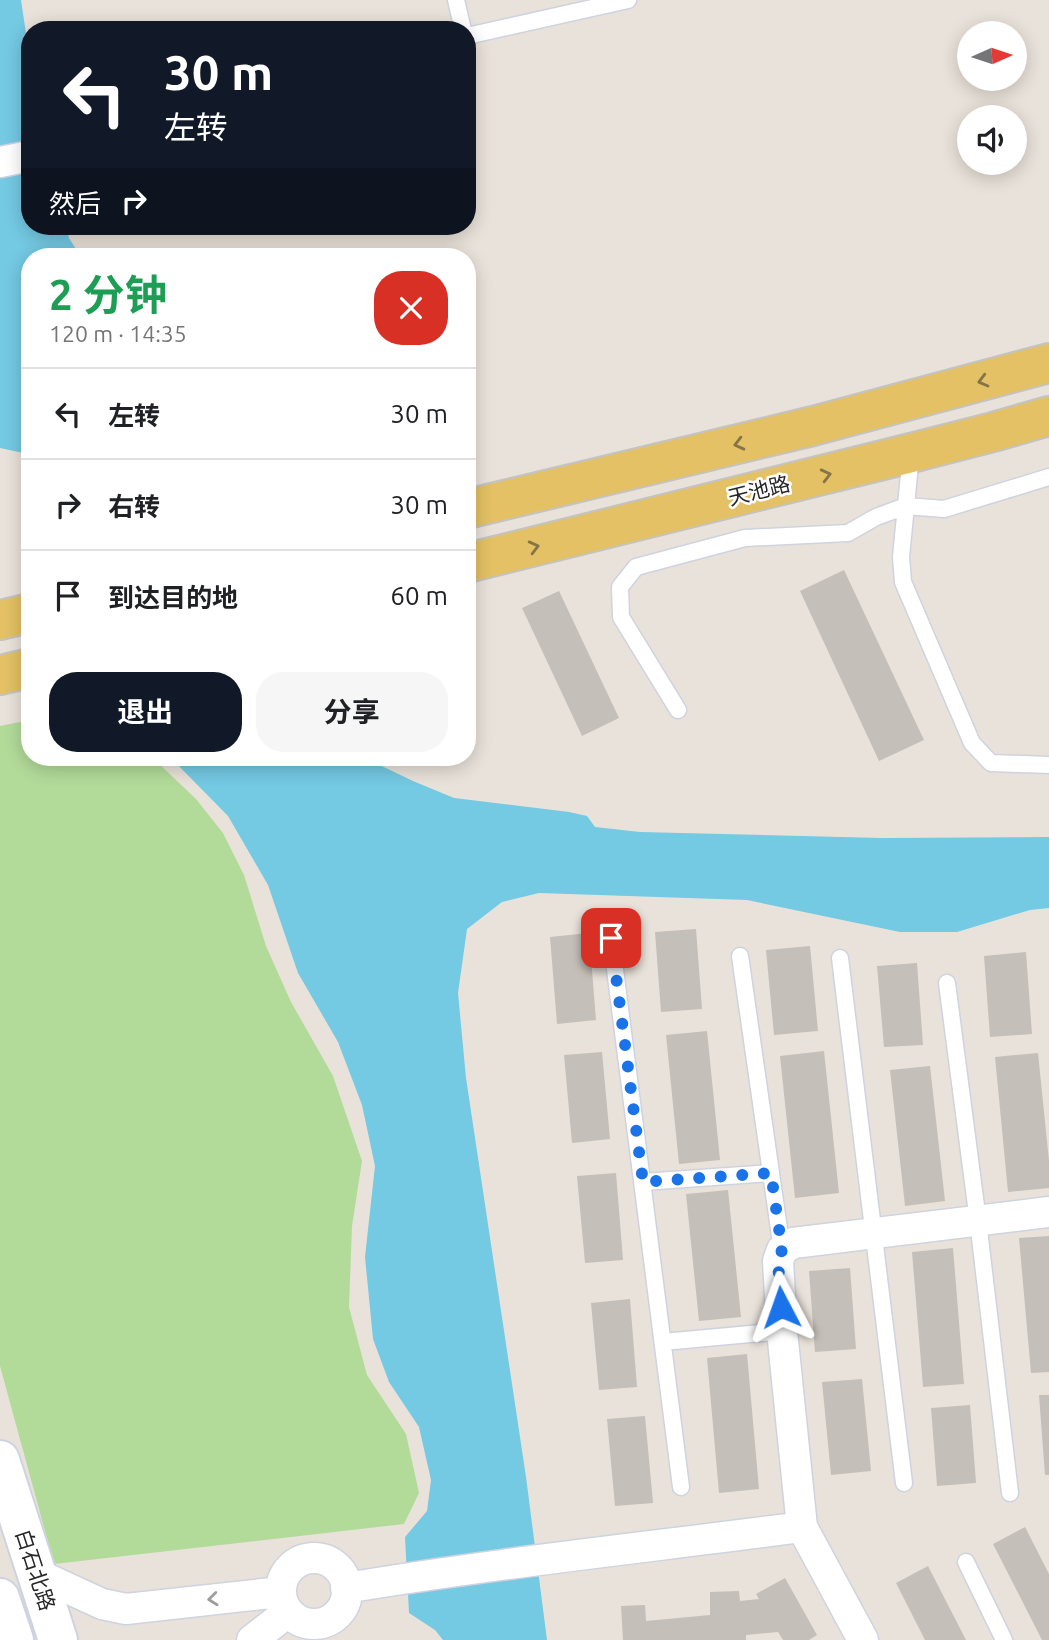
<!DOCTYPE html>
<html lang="zh">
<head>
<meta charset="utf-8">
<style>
	:root { --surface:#fff; --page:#f6f6f6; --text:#202124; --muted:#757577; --line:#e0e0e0; --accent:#111827 }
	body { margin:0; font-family:Ubuntu,"Noto Sans SC",sans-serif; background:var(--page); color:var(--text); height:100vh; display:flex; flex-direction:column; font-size:26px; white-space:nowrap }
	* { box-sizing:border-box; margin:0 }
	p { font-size:23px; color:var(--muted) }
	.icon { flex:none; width:38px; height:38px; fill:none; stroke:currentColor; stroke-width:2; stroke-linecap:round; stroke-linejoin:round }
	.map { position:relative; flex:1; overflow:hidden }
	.details { position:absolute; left:21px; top:248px; width:455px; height:518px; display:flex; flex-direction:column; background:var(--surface); border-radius:28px; box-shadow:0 4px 18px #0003 }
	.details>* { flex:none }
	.guide { position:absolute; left:21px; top:21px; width:455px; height:214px; border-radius:28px; box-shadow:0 4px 18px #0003; background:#111827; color:#fff; overflow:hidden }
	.needle { width:46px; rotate:87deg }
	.controls { position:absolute; left:957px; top:21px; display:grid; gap:14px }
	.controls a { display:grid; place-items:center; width:70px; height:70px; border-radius:50%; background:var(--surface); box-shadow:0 4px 18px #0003; font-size:35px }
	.pin { position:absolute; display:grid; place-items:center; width:60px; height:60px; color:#fff; margin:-30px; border-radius:14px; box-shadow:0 4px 10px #0006 }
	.me { position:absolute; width:77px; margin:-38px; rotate:356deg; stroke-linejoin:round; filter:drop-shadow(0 0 5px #0008) }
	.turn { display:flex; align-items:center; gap:24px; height:147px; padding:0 28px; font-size:32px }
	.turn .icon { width:91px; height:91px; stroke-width:2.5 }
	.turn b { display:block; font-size:49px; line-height:60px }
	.then { display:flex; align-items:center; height:66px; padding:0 28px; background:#0003; gap:14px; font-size:26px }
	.round { display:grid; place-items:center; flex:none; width:74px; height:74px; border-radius:28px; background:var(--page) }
	.head { display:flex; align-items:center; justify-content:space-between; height:119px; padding:0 28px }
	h1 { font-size:42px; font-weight:700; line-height:52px; color:#1e9e55 }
	.action { display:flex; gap:14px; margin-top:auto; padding:14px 28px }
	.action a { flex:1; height:80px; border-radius:28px; background:var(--accent); color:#fff; font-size:28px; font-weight:700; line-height:80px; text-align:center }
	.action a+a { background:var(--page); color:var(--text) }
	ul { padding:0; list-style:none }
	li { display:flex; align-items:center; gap:21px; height:91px; padding:0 28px; border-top:2px solid var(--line) }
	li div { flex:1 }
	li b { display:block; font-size:26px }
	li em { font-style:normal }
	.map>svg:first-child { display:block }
	.park { fill:#b2db9a }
	.water { fill:#74c9e3 }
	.building { fill:#c4bfb9 }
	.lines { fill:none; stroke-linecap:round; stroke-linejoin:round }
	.service-casing { stroke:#cfd3df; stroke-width:19 }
	.minor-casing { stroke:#cfd3df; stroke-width:33 }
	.secondary-casing { stroke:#cfd3df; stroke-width:42 }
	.primary-casing { stroke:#c3c3c3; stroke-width:42 }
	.service { stroke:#fff; stroke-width:16 }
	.minor { stroke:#fff; stroke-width:30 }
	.secondary { stroke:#fff; stroke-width:38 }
	.primary { stroke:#e3c164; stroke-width:38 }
	.oneway { stroke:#857446 }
	.oneway2 { stroke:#9e9e9e }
	.route { stroke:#1a73e8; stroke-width:12; stroke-dasharray:0 21.6 }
	.labels { text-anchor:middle; stroke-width:5; stroke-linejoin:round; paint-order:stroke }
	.street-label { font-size:21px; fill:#272727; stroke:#fff }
</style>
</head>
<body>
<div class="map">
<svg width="1049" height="1640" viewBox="0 0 1049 1640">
	<rect width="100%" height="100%" fill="#e9e2da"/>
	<path class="park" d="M30,720v38h123l43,41 27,34 21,42 22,71 25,56 42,74 29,85 -10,65 -3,81 18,68 39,59 13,59 -15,31 -350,40 -54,-198v-640z"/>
	<path class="water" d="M0,0h21l9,60v166h36l3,12 12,19h-51v200l-2,-3 -28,-6z
		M171,758h194l48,23 41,17 115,14 18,4 8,11 45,5 241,6 168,-1v71l-19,2 -73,22h-57l-153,-32 -208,-7 -37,9 -35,27 -9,64 8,85 60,399 21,163h-104l-8,-10 -26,-17 -4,-76 22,-26 4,-31 -12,-53 -30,-45 -16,-43 -8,-82 10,-91 -13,-61 -24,-63 -40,-69 -30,-88 -40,-69z"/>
	<path class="building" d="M844,570l80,170 -45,21 -79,-170z
		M559,591l60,127 -37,18 -60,-128z
		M696,929l6,80 -41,3 -6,-80z
		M589,933l7,87 -39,4 -7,-87z
		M810,946l8,85 -44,4 -8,-85z
		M1026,952l6,82 -42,3 -6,-81z
		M917,963l6,82 -39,2 -7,-81z
		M707,1031l13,129 -41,4 -13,-129z
		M824,1051l15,142 -44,5 -15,-142z
		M602,1052l8,87 -38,4 -8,-88z
		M1038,1053l11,108v27l-41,4 -13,-135z
		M930,1066l15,135 -40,5 -15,-136z
		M616,1173l7,87 -38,3 -8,-87z
		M728,1190l13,127 -42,4 -13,-127z
		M1049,1236v136l-18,1 -12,-135z
		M953,1248l11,136 -41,3 -11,-135z
		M850,1268l6,81 -41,3 -6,-81z
		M630,1299l7,88 -38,3 -8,-87z
		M747,1354l12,135 -40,4 -12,-135z
		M862,1379l9,92 -40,4 -9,-93z
		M1039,1395h10v80h-4z
		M970,1405l6,78 -39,3 -6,-78z
		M645,1416l8,87 -38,3 -8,-87z
		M1025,1527l24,47v66h-7l-49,-96z
		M928,1566l38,74h-41l-29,-57z
		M785,1578l32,57 -8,5h-26l-5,-8 -32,3v5h-123l-2,-34 24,-1 1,16 64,-6v-23l29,-1 1,10 19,-2 -3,-5z"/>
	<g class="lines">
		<g class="service-casing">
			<path id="service" d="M456,0l7,30
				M467,36l161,-36
				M911,454l-10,103 2,25 69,161 19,20 58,2
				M678,710l-57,-93 -1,-30 16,-20 109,-29 103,-5 28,-16 30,-11 38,3 105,-32
				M611,938l70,549
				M740,956l42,294
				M840,958l64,525
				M947,983l31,238 32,272
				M643,1182l128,-9
				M663,1342l119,-11
				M966,1562l38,78"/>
		</g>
		<g class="minor-casing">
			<path id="minor" d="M0,162l30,-6
				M281 1591a33 33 0 1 1 66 0a33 33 0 1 1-66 0Z
				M37,1574l65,30 24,5 155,-17
				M346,1588c151,-25 304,-41 456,-61
				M252,1640l36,-28
				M863,1640l-61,-113 -20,-196 -4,-70 4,-11 11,-7 256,-31"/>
		</g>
		<g class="secondary-casing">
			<path id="secondary" d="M0,1460l58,180
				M0,1598l14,42"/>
		</g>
		<g class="primary-casing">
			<path id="primary" d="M467,509l346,-83 236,-63
				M467,563l444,-110 82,-21 56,-16
				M0,620l30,-7
				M0,675l30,-7"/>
		</g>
		<use href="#service" class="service"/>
		<use href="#minor" class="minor"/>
		<use href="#secondary" class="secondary"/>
		<use href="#primary" class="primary"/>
	</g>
	<defs><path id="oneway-chevron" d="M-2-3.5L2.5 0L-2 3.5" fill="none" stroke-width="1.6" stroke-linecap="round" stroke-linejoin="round" transform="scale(1.75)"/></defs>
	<g class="oneway">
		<use href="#oneway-chevron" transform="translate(983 381) rotate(165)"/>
		<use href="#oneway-chevron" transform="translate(739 444) rotate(166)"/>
		<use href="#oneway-chevron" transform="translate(826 475) rotate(-14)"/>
		<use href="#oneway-chevron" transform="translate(534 547) rotate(-14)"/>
	</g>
	<use class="oneway2" href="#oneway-chevron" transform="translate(213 1599) rotate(174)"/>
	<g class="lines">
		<path class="route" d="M611,938l32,244 128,-9 11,77 -4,11 3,46"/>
	</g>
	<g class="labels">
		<g class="street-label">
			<text transform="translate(759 491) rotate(-14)" y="7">天池路</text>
			<text transform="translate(35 1570) rotate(72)" y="7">白石北路</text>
		</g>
	</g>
</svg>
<div class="controls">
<a><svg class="needle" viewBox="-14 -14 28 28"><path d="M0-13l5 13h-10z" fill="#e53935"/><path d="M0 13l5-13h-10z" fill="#757577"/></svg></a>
<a><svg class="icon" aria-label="sound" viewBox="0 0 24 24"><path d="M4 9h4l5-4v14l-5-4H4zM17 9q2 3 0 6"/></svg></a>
</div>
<div class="pin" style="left:611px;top:938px;background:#d93025"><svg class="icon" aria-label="arrive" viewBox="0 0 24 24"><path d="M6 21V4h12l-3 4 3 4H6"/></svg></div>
<svg class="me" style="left:781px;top:1307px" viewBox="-20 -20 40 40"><path d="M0-17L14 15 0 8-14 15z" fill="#1a73e8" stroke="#fff" stroke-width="4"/></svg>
<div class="guide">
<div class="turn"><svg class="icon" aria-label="left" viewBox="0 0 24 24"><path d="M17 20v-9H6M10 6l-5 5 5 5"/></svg><div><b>30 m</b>左转</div></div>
<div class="then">然后<svg class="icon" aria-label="right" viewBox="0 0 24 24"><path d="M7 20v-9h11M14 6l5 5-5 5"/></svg></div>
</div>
<section class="details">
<div class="head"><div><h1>2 分钟</h1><p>120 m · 14:35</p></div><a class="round" style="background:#d93025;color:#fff"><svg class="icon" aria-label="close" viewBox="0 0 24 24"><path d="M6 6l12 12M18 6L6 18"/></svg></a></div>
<ul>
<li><svg class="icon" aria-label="left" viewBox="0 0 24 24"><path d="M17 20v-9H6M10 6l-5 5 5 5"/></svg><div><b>左转</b></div><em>30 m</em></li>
<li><svg class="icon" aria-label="right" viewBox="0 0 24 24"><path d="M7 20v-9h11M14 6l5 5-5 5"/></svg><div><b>右转</b></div><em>30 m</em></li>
<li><svg class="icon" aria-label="arrive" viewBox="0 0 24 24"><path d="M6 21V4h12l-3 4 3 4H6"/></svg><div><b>到达目的地</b></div><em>60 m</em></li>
</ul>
<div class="action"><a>退出</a><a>分享</a></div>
</section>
</div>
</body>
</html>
